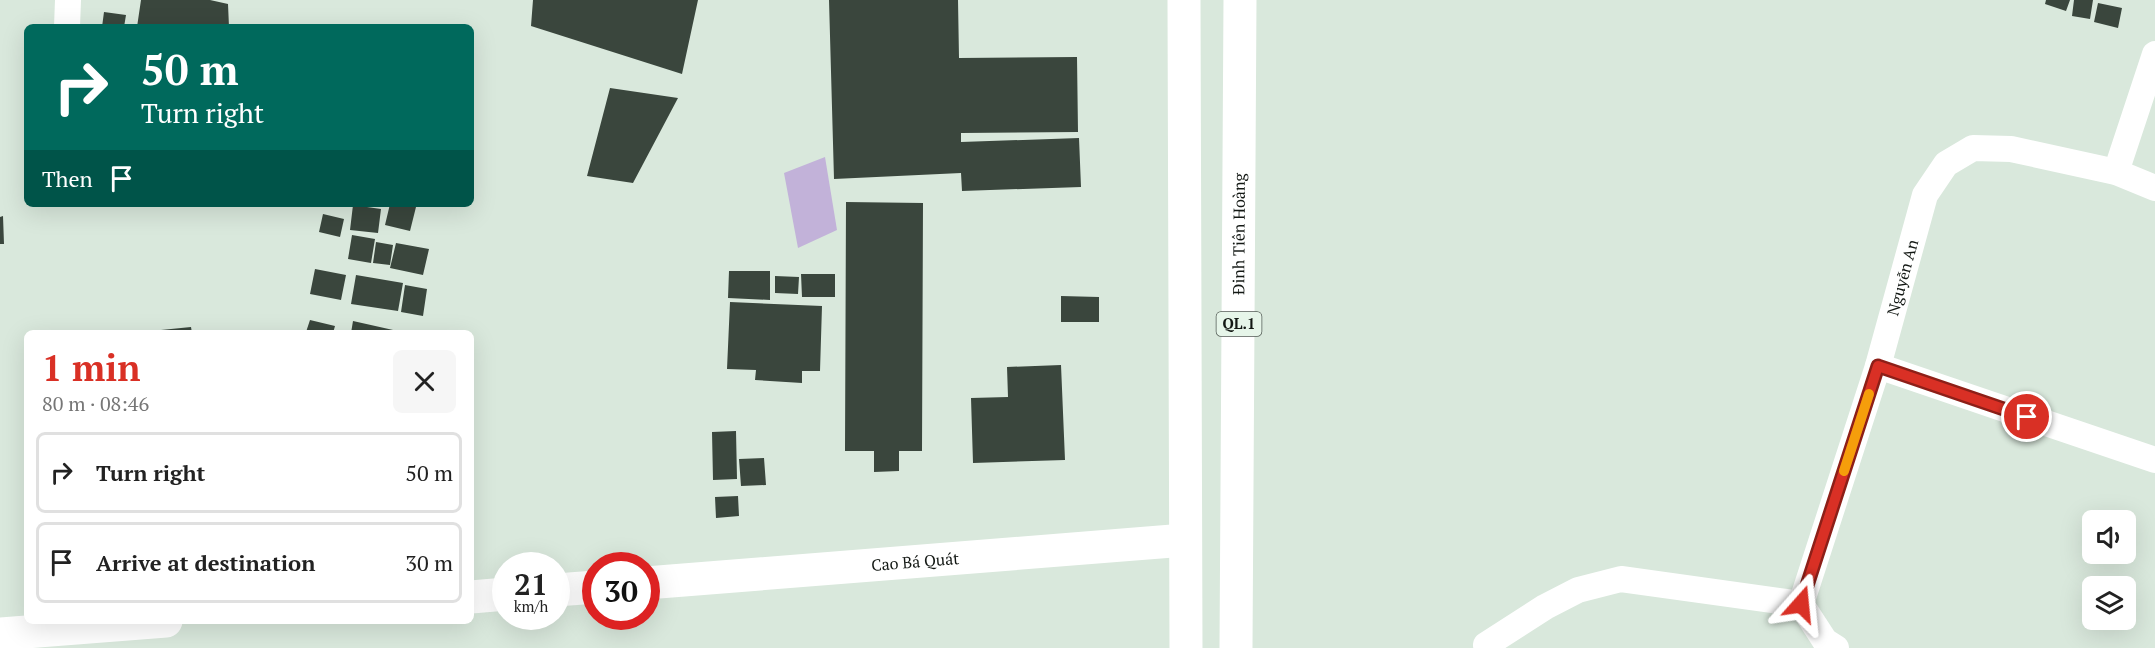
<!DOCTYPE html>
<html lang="en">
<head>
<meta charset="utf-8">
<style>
	:root { --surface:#fff; --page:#f6f6f6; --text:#222; --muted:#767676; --line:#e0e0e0; --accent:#d93025 }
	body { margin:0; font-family:"PT Serif",serif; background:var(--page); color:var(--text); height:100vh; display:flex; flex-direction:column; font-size:22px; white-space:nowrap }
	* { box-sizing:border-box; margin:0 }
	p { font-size:20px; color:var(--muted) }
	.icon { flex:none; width:33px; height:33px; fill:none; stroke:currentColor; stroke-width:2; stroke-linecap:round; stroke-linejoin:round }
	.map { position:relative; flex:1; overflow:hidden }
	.side { position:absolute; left:24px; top:330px; width:450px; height:294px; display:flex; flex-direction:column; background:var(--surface); border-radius:9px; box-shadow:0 6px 24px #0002 }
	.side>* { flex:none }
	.hud { position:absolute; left:24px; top:24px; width:450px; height:183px; border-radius:9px; box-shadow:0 6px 24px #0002; background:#00695c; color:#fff; overflow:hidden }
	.controls { position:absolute; left:2082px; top:510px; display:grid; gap:12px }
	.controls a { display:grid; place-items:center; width:54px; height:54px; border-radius:9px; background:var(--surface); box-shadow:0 6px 24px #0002; font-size:30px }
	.speed { position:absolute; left:492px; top:552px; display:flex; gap:12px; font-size:30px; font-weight:700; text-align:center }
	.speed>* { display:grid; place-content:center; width:78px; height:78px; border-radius:50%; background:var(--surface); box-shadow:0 6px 24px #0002; line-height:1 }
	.speed small { font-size:15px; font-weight:400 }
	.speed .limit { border:9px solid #d22; background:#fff; color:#111 }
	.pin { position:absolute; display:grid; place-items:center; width:51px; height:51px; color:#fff; margin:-26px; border:3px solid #fff; border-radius:50%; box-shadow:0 2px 6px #0007 }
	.me { position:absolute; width:66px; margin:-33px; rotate:18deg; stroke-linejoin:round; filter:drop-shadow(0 0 4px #0008) }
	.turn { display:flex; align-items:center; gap:21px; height:126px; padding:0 18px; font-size:27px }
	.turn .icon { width:78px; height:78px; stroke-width:2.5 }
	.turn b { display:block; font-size:42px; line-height:51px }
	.then { display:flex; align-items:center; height:57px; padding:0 18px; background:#0003; gap:12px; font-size:22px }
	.round { display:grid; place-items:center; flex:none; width:63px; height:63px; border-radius:9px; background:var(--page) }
	.headline { display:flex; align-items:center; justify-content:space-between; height:102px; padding:0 18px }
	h1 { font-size:36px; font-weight:800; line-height:45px; color:var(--accent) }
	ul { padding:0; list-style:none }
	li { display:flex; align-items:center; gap:18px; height:81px; margin:0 12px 9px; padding:0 6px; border:3px solid var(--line); border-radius:9px }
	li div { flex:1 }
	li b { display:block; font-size:22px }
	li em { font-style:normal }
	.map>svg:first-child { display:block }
	.green { fill:#c2b2d9 }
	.building { fill:#3a463d }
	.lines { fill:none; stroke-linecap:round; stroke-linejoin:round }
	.street { stroke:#fff; stroke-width:26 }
	.secondary { stroke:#fff; stroke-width:33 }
	.highway { stroke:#fff; stroke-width:33 }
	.route-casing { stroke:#8d1f18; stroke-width:15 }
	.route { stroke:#d93025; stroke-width:10 }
	.slow { stroke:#f59e0b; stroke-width:10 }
	.labels { text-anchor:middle; stroke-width:6; stroke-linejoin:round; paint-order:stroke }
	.shield { fill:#e6f5e9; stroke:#525a54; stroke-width:1.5 }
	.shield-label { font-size:15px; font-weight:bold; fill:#131814 }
	.street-label { font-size:16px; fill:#131814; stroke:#e6f5e9 }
</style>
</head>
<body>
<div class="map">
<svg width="2155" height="648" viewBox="0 0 2155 648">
	<rect width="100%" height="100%" fill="#d9e8dc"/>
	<path class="green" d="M825,157l12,73 -39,18 -14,-75z"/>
	<path class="building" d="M141,0h69l18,4 1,23h-92z
		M533,0h165l-16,74 -151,-48z
		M829,0h129l1,58 118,-1 1,75 -117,1v9l118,-4 2,49 -119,4 -1,-18 -127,6z
		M2046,0h24l-4,11 -21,-7z
		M2074,0h19l-3,19 -18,-3z
		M2098,3l24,5 -4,20 -24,-6z
		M104,12l22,3 -2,12h-22z
		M610,88l68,10 -45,85 -46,-7z
		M846,202l77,1 -1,248h-23v20l-25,1v-21h-29z
		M390,204l26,3 -6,24 -25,-6z
		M353,205l28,4 -3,24 -28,-3z
		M323,214l21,5 -4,18 -21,-5z
		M3,216l1,28h-4v-27z
		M352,235l23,4 -4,24 -23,-4z
		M376,242l17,3 -3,20 -17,-2z
		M396,243l33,6 -6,26 -33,-7z
		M315,269l31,6 -5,25 -31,-6z
		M729,271h41v29l-42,-2z
		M801,274h34v23h-33z
		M356,275l47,8 -5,28 -47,-7z
		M775,276l24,1 -1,17 -23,-1z
		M405,285l22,4 -4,27 -22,-4z
		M1061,296l38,1v25h-38z
		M730,302l92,4 -2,65h-18v12l-47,-3 1,-10 -29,-1z
		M310,320l25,6 -2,7 -27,-1z
		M353,321l49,11v1h-51z
		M191,327l1,6h-41v-2z
		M1061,365l4,95 -92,3 -2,-65 37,-1 -1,-30z
		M736,431l1,48 -24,1 -1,-48z
		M764,458l2,27 -25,1 -2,-27z
		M738,496l1,20 -23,2 -1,-21z"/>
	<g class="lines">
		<g class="street">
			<path d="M67,27l1,-27"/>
			<path d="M2116,172l39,-118"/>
			<path d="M1878,366l277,94"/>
			<path id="s1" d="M1801,604l77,-238 47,-171 21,-31 27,-16 38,1 105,23 39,16"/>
			<path d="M1801,604l24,37 11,7"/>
			<path d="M1486,645l59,-38 33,-17 43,-11 180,25"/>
		</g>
		<g class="secondary">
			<path id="s2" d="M646,583l539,-43"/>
			<path d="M556,590l40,-3"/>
			<path d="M471,597l35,-3"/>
			<path d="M0,634l166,-13"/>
		</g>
		<g class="highway">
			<path d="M1184,0l2,648"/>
			<path id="s3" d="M1236,648l4,-648"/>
		</g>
	</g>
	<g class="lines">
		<g class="route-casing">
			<path id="route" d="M1801,604l77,-238 149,51"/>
		</g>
		<use href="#route" class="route"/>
		<path class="slow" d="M1844,471l25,-77"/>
	</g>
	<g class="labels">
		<rect class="shield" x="1216.5" y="312" width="45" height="24" rx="4.5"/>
		<g class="shield-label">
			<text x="1239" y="329">QL.1</text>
		</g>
		<g class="street-label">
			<text dy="6" stroke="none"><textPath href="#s3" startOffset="414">Đinh Tiên Hoàng</textPath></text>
			<text dy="6" stroke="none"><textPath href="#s1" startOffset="342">Nguyễn An</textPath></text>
			<text dy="6" stroke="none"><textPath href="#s2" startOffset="270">Cao Bá Quát</textPath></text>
		</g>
	</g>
</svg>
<div class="controls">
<a><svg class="icon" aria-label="sound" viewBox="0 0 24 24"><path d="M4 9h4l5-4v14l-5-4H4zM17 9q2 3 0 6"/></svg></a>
<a><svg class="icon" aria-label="layers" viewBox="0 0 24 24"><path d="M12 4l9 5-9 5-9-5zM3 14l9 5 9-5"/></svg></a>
</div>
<div class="speed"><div>21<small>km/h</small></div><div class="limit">30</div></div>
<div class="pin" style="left:2027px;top:417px;background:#d93025"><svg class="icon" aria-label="arrive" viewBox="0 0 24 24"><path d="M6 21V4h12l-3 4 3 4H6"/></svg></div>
<svg class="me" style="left:1801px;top:604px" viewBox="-20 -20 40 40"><path d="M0-17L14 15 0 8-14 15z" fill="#d93025" stroke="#fff" stroke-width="4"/></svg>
<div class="hud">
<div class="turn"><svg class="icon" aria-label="right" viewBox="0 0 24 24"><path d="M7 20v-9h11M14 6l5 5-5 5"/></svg><div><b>50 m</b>Turn right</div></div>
<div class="then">Then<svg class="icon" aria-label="arrive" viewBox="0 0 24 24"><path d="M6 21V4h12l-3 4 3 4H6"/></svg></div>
</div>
<section class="side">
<div class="headline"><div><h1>1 min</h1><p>80 m · 08:46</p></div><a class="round"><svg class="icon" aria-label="close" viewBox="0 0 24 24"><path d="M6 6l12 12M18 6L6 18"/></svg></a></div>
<ul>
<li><svg class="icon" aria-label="right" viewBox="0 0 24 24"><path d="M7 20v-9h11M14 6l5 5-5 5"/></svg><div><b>Turn right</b></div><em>50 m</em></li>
<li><svg class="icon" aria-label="arrive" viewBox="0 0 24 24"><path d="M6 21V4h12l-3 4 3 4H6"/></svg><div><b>Arrive at destination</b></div><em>30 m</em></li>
</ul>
</section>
</div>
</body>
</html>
